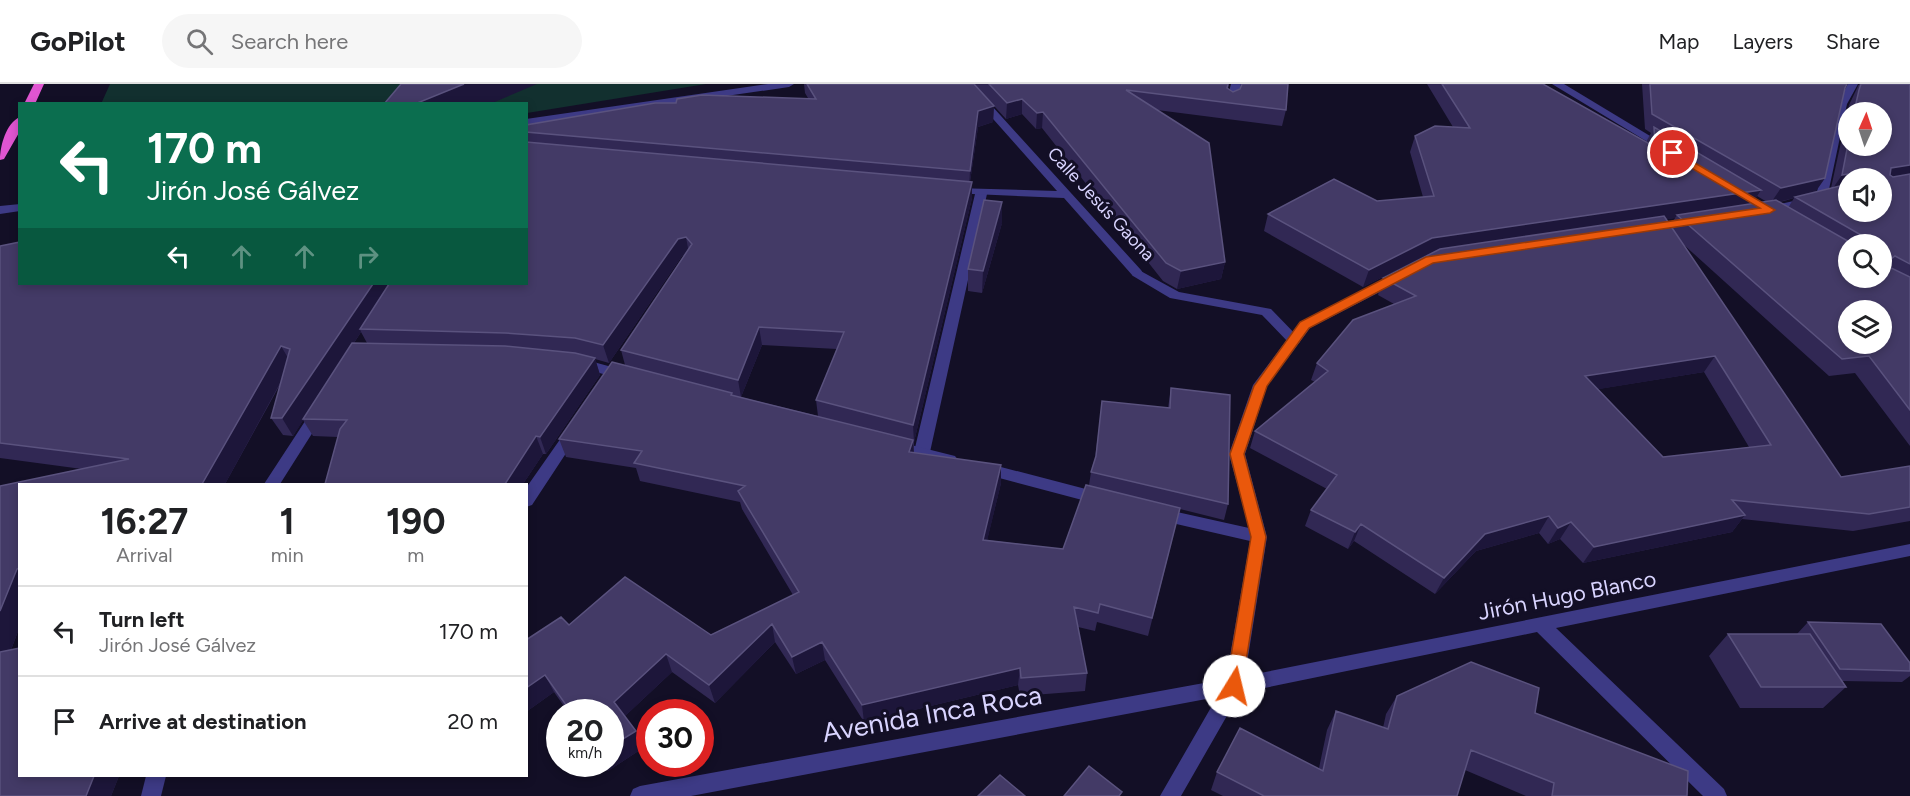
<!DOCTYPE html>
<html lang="en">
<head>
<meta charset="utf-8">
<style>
	:root { --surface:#fff; --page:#f6f6f6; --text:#202124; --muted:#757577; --line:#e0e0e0 }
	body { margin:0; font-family:Figtree,sans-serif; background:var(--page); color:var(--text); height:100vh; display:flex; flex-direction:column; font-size:22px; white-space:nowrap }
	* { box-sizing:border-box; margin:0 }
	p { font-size:20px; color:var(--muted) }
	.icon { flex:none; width:33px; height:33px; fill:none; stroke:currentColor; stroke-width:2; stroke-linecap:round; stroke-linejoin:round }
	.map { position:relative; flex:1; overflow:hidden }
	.side { position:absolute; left:18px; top:399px; width:510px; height:294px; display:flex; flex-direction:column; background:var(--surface); border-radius:0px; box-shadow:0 3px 9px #0003 }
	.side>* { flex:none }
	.top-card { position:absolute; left:18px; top:18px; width:510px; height:183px; border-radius:0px; box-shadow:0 3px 9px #0003; background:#0b6e4f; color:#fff; overflow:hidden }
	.needle { width:39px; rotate:3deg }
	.buttons { position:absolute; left:1838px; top:18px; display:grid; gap:12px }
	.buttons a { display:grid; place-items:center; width:54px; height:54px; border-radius:50%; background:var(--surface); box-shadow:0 3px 9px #0003; font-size:30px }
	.speed { position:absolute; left:546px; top:615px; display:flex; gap:12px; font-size:30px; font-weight:700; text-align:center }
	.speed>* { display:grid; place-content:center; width:78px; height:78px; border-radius:50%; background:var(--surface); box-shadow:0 3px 9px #0003; line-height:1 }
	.speed small { font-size:15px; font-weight:400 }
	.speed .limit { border:9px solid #d22; background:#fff; color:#111 }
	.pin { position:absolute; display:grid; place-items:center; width:51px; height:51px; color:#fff; margin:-26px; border:3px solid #fff; border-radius:50%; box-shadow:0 2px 6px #0007 }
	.me { position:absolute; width:66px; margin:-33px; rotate:9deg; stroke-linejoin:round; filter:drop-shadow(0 0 4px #0008) }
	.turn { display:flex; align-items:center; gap:21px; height:126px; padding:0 30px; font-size:27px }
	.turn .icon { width:78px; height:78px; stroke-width:2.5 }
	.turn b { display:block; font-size:42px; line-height:51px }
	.lanes { display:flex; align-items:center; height:57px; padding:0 30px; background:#0003; justify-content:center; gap:30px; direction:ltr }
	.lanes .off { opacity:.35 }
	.eta { display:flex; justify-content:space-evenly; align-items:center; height:102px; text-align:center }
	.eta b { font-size:36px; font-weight:700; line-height:42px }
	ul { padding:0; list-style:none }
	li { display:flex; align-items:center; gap:18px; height:90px; padding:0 30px; border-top:2px solid var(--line) }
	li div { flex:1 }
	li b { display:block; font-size:22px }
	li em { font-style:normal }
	header { display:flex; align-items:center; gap:36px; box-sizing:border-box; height:84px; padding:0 30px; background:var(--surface); border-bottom:2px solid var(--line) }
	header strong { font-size:28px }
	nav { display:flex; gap:33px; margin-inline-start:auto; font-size:21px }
	.search { width:420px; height:54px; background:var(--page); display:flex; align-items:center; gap:15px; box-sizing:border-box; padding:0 21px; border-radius:33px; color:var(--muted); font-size:22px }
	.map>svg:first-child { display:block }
	.green { fill:#12302f }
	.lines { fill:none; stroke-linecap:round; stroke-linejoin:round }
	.service { fill:#3d3a85; fill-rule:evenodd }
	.minor { fill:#3d3a85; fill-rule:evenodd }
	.trunk { fill:#e055d1; fill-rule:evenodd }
	.wall { fill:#312854; fill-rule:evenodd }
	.shaded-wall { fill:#1d163a }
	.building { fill:#433a66; stroke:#5a527e; stroke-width:1.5; fill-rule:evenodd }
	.route { fill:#ea580c; stroke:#983908; stroke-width:1.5 }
	.labels { text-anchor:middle; stroke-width:6; stroke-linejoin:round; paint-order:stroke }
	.far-street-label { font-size:18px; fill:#d9d4ff; stroke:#130f26 }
	.street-label { font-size:22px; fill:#d9d4ff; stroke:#130f26 }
	.near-street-label { font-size:27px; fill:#d9d4ff; stroke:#130f26 }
</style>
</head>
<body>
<header>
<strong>GoPilot</strong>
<div class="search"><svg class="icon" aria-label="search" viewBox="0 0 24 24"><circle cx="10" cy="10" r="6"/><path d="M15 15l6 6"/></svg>Search here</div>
<nav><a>Map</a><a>Layers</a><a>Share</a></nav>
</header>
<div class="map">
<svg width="1910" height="712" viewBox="0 0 1910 712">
	<rect width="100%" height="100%" fill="#130f26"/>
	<path class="green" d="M110,0h596l-179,29 -1,-9h-425z"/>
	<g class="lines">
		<path class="service" d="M1231,0h10l-5,19 -5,3 -5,-3z
			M981,107l6,3 -57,258 -3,4h-10l-3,-4 61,-258z
			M1137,185l42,23 92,17 30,31 -2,3h-10l-27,-28 -92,-17 -37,-22 -2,-3z
			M573,343l7,5 -48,73 -6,2v-19l42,-60z"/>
		<path class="minor" d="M768,0h26l-5,3 -263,38v-6z
			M962,0h10l169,186 2,3 -2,3h-8l-69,-78 -114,-5 -2,-2 6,-3 103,3z
			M1552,0h12l106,64 -5,3 -4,-1z
			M1848,0h10l-11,20 -19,90 20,-4v6l-86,16v-4l54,-12 21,-92z
			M20,120v7l-20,3v-8z
			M1399,189l6,4 -2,3 -93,48 -43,58 -22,68 22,83 -22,139 665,-132v12l-354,72 168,161 3,7h-24l-166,-164 -297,61 -59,103h-21l57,-99 -526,99h-61l3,-7 7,-3 586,-107 24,-138 -91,-21 -6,-2 -2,-4 2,-4 6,-2 90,20 -20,-74 24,-69 47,-63z
			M579,274l51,14 2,3 -7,5 -51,-14 -2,-3 2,-3z
			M318,324l7,5 -45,71h-16l49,-75z
			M895,357l60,15 3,4 -3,4 -5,2 -60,-16 -3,-4 3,-4z
			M982,378l119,31 6,2 2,4 -2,4 -6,2 -124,-33 -3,-4 3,-4z
			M146,692h20l-5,20h-20z"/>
		<path class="trunk" d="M34,0h10l-9,20h-11z
			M20,33v14l-16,28 -4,1c0,-14 6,-37 20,-43z"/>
	</g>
	<path class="wall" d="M804,0h170l20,22 -1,16 -15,5 -8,55h2v16l-58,244v11l87,12v18l-14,57 76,9 26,-64 2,-13 4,-13 7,-58 66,7 3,-20 57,116 -4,16 -44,-11 -32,127 -51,-14 -2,9 -17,-4 9,46 -2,18 -65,5 -2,-11 -154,37 -39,-62 -29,14 -21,-32 -60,61 -43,-31 -47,44 18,32 -35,23 -5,-7h7v-52h-42l-14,-20 -28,20v-72l43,-15 142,10 82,-40 -51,-86 -2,-7 -100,-21 -4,-13 -70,-11 -7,-18 66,-74 -4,-15 64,-95 -3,1 -73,107 -14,-4 5,16 -54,79h-3l-20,30h-198l13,-47 -25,-1 -10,-16 -10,16 -10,-1 -12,-17 11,-37 -57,103h-205v142l-9,24 108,126 -8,20h-111v-310l82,-17 -82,-11v-212l20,38h506v-159l150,-22 132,-5 -3,-5zM361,248l6,11h-13zM762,261l75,4 -21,51 2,16 -77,-19z
		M974,0h255l-1,5 5,3 53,18 -4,16 -125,-16 68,152 -4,17 -44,10 -14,-8 -121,-153 -6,1 -14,-15 -16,5z
		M1427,0h116l103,58 5,-9 -6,-4 -3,-45h205l-2,4 -20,90 -10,14 16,-4 18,-83 10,-21h51v362l-55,-73 -26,3 -146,-132 158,233 69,-11v55l-57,10 -111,-12 -10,13 -149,31 -23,-24 -12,5 -9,-11 -63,18 -41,43 -81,-53 -6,8 -43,-23 6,-16 16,-21 -77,-41 5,-17 60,-49 -4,-2 6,-17 77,-59 -16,-9 5,-17 47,-24 -4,1 -63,32 -99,-56 4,-17 109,-13 46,-4 -13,-45 5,-16 38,-9zM1848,28h33l-33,34zM1848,94h33l-33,34zM1757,112l10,6 -15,2zM1794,114l-6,10 -9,-6 5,-1zM1675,134l-5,8 -4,-7zM1848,160h33l-33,34zM1704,288l45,75 -86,10 -65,-68z
		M1002,139l-20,70 -14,-2v-22z
		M1808,538l102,41v13l-8,6 -60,-1 4,6 -23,21h-83l-31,-52 19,-22h69z
		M1397,612l138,17 152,83h-161l-61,-26 -8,26h-234l-12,-6 6,-18 102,-4 8,-38 9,-19 47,17 3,-14z"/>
	<path class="shaded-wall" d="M464,0h73l-47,20h-75z
		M1022,15v15l-16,5 1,-16z
		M994,22l-1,16 -15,5 -9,61 1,-17 8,-60z
		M1043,28l-1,16 -6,1 1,-16z
		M1910,81v14l-29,4 10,-15z
		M1860,88l-4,6h-8v10l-17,3 11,-16z
		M1825,94l-11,16 -19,3 -1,1 -24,6 11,-16z
		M972,98v16l-58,244 -1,-17z
		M1761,106l-11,17 -73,8 -2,3 -249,37 -63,32 6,-17 63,-32z
		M1002,118v21l-20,70 1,-22z
		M686,153l3,17 -7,2 -73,107 -6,-18 75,-106z
		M1225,178l-4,17 -44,10 4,-18z
		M373,200h20l-33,45 1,3 -68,104 -11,-18z
		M759,243l3,18 -21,52 -3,-17z
		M281,262l10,17 -66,121h-23z
		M1715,272l-11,16 -129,21 10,-17z
		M595,274l5,17 -54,79 -6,-17z
		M536,352l7,18 -20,30h-18z
		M913,356l1,18 -5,-6z
		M1001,381v18l-18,75v-18z
		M1745,431l-13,17 -149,31 11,-16z
		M1549,432l-10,17 -63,18 -41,43 9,-16 41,-44z
		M1571,438l-11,17 -12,5 10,-16z
		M1361,440l-7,17 -6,8 7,-17z
		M20,484v58l-18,47 -2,-3v-59l17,-42z
		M772,540l3,18 -60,61 -6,-18z
		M822,558l3,18 -29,14 -4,-17z
		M666,570l6,18 -50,47 -8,-17z
		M1020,584l-2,17 -154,37 -2,-17z
		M545,591l9,17 -28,20v-24z
		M636,647l7,17 -35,23 -3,-7h5v-17z
		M94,692h25l-8,20h-25z"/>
	<path class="building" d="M401,0h63l-49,20h-31z
		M807,0h167l20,22 -16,5 -8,60 -444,-39v-7l129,-22h21l1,-4 25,-4 114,4z
		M989,0h239l-1,4 6,4 7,-3 2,-5h46l-2,26 -160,-20 83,53 16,119 -44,9 -15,-8 -123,-151 -6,1 -15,-14 -15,4z
		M1442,0h101l112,63 -1,-20 107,63 -329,48 -63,32 -101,-56 66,-35 43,22 57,-5 -19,-60 20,-10 35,2z
		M1650,0h197l-2,4 -20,90 -44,10 -129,-74z
		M1861,0h49v81l-19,3 -1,7 3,2 17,-3v90l-15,-8 -4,3 -6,1 2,6 23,11v133l-41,-54 -27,3 -165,-144 99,-15 77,44h-5v34h33v-34h-19l-1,-9 -66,-38 53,-13v28h33v-34h-20l-1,-6 -18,3 6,-31v2h33v-34h-27l5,-22zM1848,226h33v34h-33z
		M526,58l446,40 -59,243 -97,-25 28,-68 -85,-5 -21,53 -117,-30 71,-106 -6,-7 -8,2 -75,106 -28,-7 -70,-5 -145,-4 29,-45h137z
		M984,116l18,2 -19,69 -15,-2z
		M1664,132l177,261 69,-11v41l-41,7 -137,-14 13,15 -151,32 -23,-25 -13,6 -9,-12 -64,18 -41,44 -83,-54 -6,8 -44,-22 26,-35 -82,-44 73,-60 -11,-8 36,-43 63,-24 -33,-18 57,-29zM1715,272l56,89 -108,12 -78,-81z
		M20,158v42h353l-91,134h-11l19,-69 -9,-3 -79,138h-182v84l-3,1 -17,42v-125l129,-27 -129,-16v-197z
		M352,259l153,3 70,7 20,5 -55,79 -4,-1 -31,48h-180l15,-55 7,-9 -44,-1z
		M612,278l120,31 -1,2 182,45 -4,12 92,13 -18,75 80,9 23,-64 94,23 -28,110 -52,-14 -2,9 -24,-6 13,66 -66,5 -1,-10 -158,37 -40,-63 -30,15 -20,-33 -63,61 -43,-31 -52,48 22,29 -26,16v-35h-39l-26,-37 -19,13v-48l35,-23 8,8 56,-48 86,58 88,-43 -61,-101 7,-5 -111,-23 8,-12 -83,-12z
		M1171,304l59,7 -2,109 -137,-32 5,-16 6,-55 68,7z
		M1808,538l73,2 29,39v8l-70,-2z
		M1728,550h82l36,53h-85z
		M20,564v128h74l-8,20h-86v-144z
		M1471,578l68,26 -4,25 153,58 -1,25h-135l2,-13 -83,-33 -14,46h-193l-47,-24 23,-44 83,43 13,-60 52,18 9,-33z
		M1089,682l33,26 -3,4h-55z
		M1000,691l25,21h-47z"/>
	<path class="route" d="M1673,66l102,60 -5,3 -337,50 -124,65 -42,58 -23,68 22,83 -24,149 -2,5 -6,2 -6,-2 -2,-5 25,-149 -21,-83 24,-68 46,-64 126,-65 334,-49 -91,-53 -1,-2z"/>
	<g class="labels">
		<g class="far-street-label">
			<text transform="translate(1101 120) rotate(47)" y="6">Calle Jesús Gaona</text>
		</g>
		<g class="street-label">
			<text transform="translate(1567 511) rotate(-11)" y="8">Jirón Hugo Blanco</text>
		</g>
		<g class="near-street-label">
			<text transform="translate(932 630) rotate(-10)" y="9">Avenida Inca Roca</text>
		</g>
	</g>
</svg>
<div class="buttons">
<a><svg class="needle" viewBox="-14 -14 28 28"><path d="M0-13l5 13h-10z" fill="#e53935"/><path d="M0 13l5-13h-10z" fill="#757577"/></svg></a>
<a><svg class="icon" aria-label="sound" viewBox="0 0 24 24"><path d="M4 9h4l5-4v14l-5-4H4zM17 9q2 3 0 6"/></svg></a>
<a><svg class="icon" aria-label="search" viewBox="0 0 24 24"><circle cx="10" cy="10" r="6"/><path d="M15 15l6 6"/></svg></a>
<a><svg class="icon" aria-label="layers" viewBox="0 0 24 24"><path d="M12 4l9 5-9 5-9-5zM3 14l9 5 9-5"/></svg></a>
</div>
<div class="speed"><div>20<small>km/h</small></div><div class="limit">30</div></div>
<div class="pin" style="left:1673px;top:69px;background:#d93025"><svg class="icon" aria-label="arrive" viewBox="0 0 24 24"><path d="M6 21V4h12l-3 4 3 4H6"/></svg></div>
<svg class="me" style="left:1234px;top:602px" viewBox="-20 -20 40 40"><circle r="19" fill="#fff"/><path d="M0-13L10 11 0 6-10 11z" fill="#ea580c"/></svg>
<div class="top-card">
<div class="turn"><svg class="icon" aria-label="left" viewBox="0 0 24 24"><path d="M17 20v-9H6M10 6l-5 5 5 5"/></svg><div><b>170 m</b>Jirón José Gálvez</div></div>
<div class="lanes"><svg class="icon" aria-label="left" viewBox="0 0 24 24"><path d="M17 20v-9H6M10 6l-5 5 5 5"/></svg><svg class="icon off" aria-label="ahead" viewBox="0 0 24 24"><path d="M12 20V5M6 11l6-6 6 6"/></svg><svg class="icon off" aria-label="ahead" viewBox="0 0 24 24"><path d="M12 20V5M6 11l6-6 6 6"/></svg><svg class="icon off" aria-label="right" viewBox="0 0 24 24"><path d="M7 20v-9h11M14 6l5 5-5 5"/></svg></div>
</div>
<section class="side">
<div class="eta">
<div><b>16:27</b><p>Arrival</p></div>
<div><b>1</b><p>min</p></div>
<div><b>190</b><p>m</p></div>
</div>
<ul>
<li><svg class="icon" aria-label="left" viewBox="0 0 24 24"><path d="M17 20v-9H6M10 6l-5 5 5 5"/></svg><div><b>Turn left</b><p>Jirón José Gálvez</p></div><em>170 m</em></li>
<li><svg class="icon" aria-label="arrive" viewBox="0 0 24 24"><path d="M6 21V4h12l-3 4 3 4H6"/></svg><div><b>Arrive at destination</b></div><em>20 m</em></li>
</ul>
</section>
</div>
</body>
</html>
